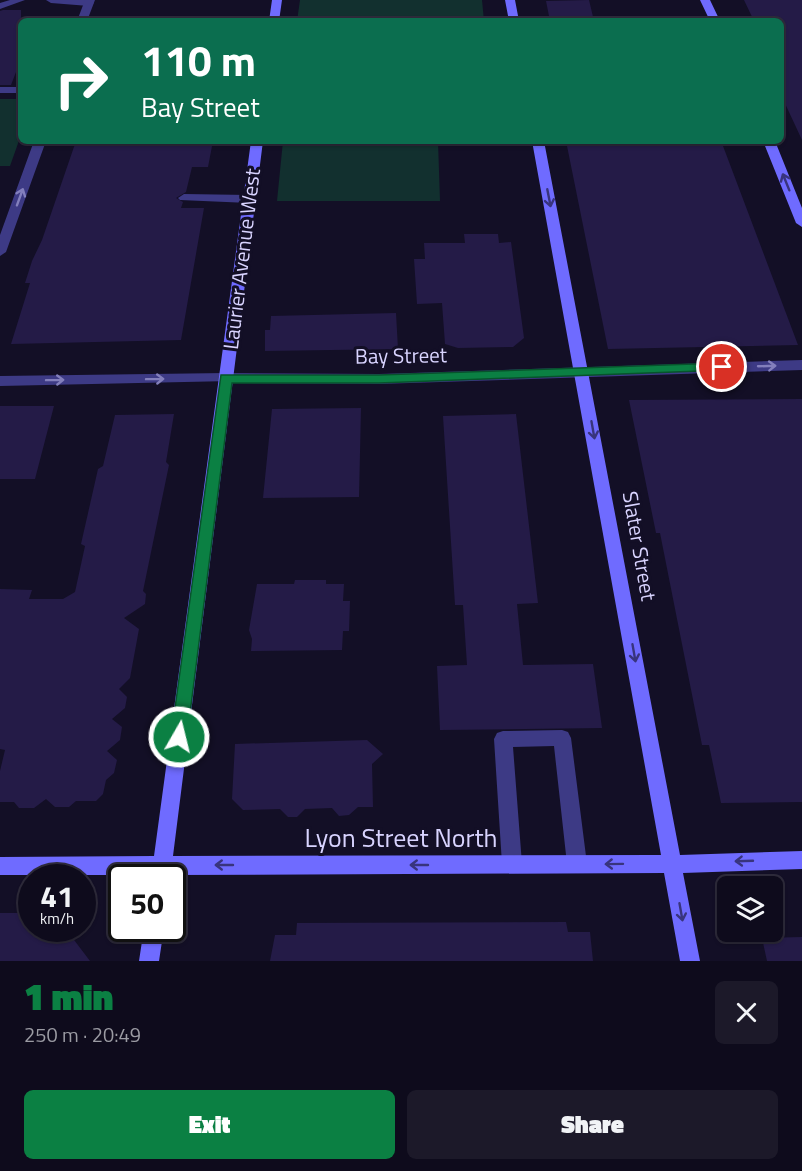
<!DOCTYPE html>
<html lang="en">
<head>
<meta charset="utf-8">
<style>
	:root { --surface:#0e0b1c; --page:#1c1929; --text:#f1f3f6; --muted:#9b9ba3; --line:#2e2b3b; --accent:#0b8043 }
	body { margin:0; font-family:"Titillium Web",sans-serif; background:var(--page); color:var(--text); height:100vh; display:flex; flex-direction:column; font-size:22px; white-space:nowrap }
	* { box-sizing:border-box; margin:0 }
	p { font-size:20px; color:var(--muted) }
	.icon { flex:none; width:33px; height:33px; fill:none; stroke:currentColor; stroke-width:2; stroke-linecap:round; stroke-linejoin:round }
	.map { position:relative; height:961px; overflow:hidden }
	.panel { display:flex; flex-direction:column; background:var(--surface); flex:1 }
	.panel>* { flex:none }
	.top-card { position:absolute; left:18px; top:18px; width:766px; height:126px; border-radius:9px; box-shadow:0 2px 4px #0004,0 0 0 2px var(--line); background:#0b6e4f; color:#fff; overflow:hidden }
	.fabs { position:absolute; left:717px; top:876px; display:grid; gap:12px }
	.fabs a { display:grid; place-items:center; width:66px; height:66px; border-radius:9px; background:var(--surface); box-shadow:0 2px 4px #0004,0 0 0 2px var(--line); font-size:30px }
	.speed { position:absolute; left:18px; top:864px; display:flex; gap:12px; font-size:30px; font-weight:700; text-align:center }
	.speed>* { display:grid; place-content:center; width:78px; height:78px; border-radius:50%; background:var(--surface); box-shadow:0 2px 4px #0004,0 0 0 2px var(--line); line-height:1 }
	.speed small { font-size:15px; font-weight:400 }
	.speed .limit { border:3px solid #111; border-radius:9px; background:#fff; color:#111 }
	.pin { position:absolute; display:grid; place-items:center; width:51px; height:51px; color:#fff; margin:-26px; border:3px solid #fff; border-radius:50%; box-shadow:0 2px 6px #0007 }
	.me { position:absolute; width:66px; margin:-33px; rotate:8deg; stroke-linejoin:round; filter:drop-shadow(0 0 4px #0008) }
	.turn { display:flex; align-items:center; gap:21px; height:126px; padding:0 24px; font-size:27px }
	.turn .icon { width:78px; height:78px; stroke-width:2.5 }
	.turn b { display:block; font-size:42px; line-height:51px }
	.round { display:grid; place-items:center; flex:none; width:63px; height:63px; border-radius:9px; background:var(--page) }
	.headline { display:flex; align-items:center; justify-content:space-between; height:102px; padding:0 24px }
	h1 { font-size:36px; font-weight:800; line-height:45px; color:var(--accent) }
	.cta { display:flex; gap:12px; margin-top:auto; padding:12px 24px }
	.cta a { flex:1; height:69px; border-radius:9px; background:var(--accent); color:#fff; font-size:24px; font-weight:800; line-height:69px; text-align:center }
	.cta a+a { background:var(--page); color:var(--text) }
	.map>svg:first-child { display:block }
	.green { fill:#12302f }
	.building { fill:#241b47 }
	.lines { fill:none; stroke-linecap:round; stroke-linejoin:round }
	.service { fill:#3d3a85; fill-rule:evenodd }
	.minor { fill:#3d3a85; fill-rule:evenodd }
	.tertiary { fill:#3d3a85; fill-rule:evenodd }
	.secondary { fill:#6f6bff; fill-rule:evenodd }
	.oneway { stroke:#38347d }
	.oneway2 { stroke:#837fbc }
	.route { fill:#0b8043; stroke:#07532c; stroke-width:1.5 }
	.labels { text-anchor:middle; stroke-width:6; stroke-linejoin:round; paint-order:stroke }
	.street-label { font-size:21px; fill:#d9d4ff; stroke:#130f26 }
	.near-street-label { font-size:26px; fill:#d9d4ff; stroke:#130f26 }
</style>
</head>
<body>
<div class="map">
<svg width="802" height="961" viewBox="0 0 802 961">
	<rect width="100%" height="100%" fill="#130f26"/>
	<path class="green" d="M300,0h182l2,21h-187z
		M0,99h21v36l-11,31h-10z
		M283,141h155l2,60h-163z"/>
	<path class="building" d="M589,0l5,21h-44l-4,-20z
		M744,0h58v140l-20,-43v-76h-28z
		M3,10h18v49l-10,26h-11v-74z
		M76,141h137l-5,26h-16l-6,25 -10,6 7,4 -2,6h23l-23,132 -170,4 19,-61h-5l7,-22 10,-21z
		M566,141h142l2,5h13l75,199 -190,4z
		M464,234h34l1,9 12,-1 13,96 -11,9 -55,1 -13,-4 -3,-41 -25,1 -3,-45h11l-1,-16h41z
		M396,313l2,36 -133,2v-21h5l1,-14z
		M802,399v403l-81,1 -12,-58h-7l-42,-212h-4l-27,-133z
		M0,406h54l-19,73h-35z
		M361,408l-2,89 -96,1 9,-89z
		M174,414l-8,48 3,3 -26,126 3,3 -1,10 -21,14 15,11 -9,49 -11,11 8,8 -2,11 -13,11 10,8 -2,13 -13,11 10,9 -3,13 -8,7 -3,14 -7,7h-20l-7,6h-14l-9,-8 -12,9h-15l-5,-6h-14v-31l5,-21 -5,-1v-160l32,1 -3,9h34l12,-7 10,-46 -4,-2 17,-75 5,-3 12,-51z
		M516,414l22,189 -21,1 6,61 70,-1 9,64 -162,2 -3,-64 30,-1 -4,-60h-8l-12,-189z
		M295,580h31v4h18l-1,17h7l-1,30h-6l-1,19 -91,1 1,-12 -3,-9 8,-46h37z
		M367,740l16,14 -11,10 1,43h-15l-9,8 -10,1 -7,-8 -27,1 -8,8h-9l-8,-8 -37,1 -11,-11 3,-55z
		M0,913h32v15h33l25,33h-90z
		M566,922l2,10h22l3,29h-323l5,-26h21l1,-12z
		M802,937v24h-35l-5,-23z"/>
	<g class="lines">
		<path class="service" d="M10,0h15l-25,9v-6z
			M46,0h41l7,3 -5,3 -38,-3z
			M184,194l65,1 6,4 -6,4 -69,-3 -2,-2z
			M562,730l6,2 3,6 16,126 -3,6 -7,3 -7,-3 -3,-6 -13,-118 -41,1 9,117 -3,6 -7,3 -7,-3 -3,-6 -8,-125 3,-6 6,-2z"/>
		<path class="minor" d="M85,0h10l-8,21h-10z
			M0,87h21v6h-21z
			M34,141h12l-40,111 -6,4v-21z
			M226,373l7,5 -2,3 -231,5v-10z"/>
		<path class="tertiary" d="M802,360v10l-423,14 -153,-1 -7,-5 7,-5 153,1z"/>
		<path class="secondary" d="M272,0h10l-3,21h-10z
			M505,0h10l4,21h-10z
			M700,0h10l10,21h-10z
			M251,141h12l-90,715 488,-1 -129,-714h12l136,714 122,-4v18l-119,4 17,88h-20l-16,-88 -493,2v3h-20l1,-3h-152v-18l154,-1z
			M763,141h12l27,67v19l-6,-4z
			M144,928h20l-5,33h-20z"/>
	</g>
	<defs><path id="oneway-shaft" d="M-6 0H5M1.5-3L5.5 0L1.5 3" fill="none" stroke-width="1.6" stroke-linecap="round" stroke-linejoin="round" transform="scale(1.5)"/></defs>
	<g class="oneway">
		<use href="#oneway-shaft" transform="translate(786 182) rotate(-112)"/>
		<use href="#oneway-shaft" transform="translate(549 198) rotate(79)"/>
		<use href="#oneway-shaft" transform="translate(593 430) rotate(80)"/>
		<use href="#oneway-shaft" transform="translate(634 653) rotate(80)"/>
		<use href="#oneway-shaft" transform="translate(744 861) rotate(178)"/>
		<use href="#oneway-shaft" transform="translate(614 864) rotate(179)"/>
		<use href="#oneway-shaft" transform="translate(224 865) rotate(180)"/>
		<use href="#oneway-shaft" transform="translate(419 865) rotate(180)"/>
		<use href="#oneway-shaft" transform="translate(681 912) rotate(80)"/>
	</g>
	<g class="oneway2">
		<use href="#oneway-shaft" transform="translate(20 197) rotate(-70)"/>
		<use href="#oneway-shaft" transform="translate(767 366) rotate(-2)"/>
		<use href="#oneway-shaft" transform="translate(155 379) rotate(-1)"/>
		<use href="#oneway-shaft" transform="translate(55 380) rotate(-1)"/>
	</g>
	<path class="route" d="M722,363l6,4 -1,3 -348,13h-147l-45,354 -2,5h-12l-2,-5 50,-362h158z"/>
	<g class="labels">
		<g class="street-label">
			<text transform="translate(242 259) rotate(-83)" y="7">Laurier Avenue West</text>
			<text transform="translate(401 356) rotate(-1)" y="7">Bay Street</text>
			<text transform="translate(639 546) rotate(80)" y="7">Slater Street</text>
		</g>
		<g class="near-street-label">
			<text x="401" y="847">Lyon Street North</text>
		</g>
	</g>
</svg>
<div class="fabs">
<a><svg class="icon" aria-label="layers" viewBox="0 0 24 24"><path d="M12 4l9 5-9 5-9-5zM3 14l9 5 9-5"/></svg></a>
</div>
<div class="speed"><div>41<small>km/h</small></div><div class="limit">50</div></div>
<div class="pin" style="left:722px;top:367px;background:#d93025"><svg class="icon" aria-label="arrive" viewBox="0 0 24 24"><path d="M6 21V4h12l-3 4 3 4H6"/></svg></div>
<svg class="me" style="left:179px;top:737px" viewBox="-20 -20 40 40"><circle r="17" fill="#0b8043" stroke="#fff" stroke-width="3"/><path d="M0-11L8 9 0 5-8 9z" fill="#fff"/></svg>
<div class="top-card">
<div class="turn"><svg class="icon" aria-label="right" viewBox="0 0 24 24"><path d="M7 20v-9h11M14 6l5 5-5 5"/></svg><div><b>110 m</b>Bay Street</div></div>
</div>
</div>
<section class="panel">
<div class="headline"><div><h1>1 min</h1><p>250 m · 20:49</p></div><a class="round"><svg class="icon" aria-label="close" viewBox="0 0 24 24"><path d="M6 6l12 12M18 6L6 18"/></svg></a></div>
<div class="cta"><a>Exit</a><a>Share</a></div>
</section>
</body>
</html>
